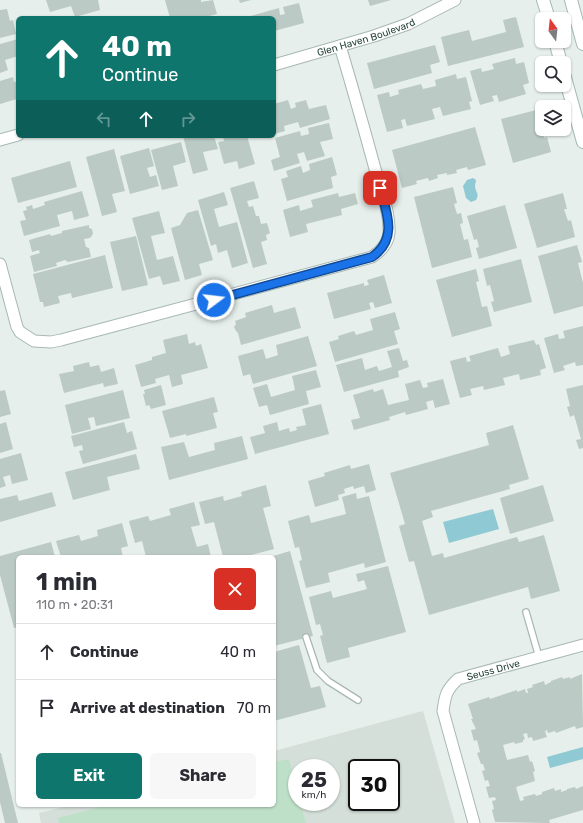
<!DOCTYPE html>
<html lang="en">
<head>
<meta charset="utf-8">
<style>
	:root { --surface:#fff; --page:#f7f7f7; --text:#2b2b33; --muted:#7c7c81; --line:#e1e1e2; --accent:#0f766e }
	body { margin:0; font-family:Rubik,sans-serif; background:var(--page); color:var(--text); height:100vh; display:flex; flex-direction:column; font-size:15px; white-space:nowrap }
	* { box-sizing:border-box; margin:0 }
	p { font-size:13px; color:var(--muted) }
	.icon { flex:none; width:22px; height:22px; fill:none; stroke:currentColor; stroke-width:2; stroke-linecap:round; stroke-linejoin:round }
	.map { position:relative; flex:1; overflow:hidden }
	.sheet { position:absolute; left:16px; top:555px; width:260px; height:252px; display:flex; flex-direction:column; background:var(--surface); border-radius:6px; box-shadow:0 1px 3px #0004 }
	.sheet>* { flex:none }
	.hud { position:absolute; left:16px; top:16px; width:260px; height:122px; border-radius:6px; box-shadow:0 1px 3px #0004; background:#0f766e; color:#fff; overflow:hidden }
	.needle { width:26px; rotate:345deg }
	.controls { position:absolute; left:535px; top:12px; display:grid; gap:8px }
	.controls a { display:grid; place-items:center; width:36px; height:36px; border-radius:6px; background:var(--surface); box-shadow:0 1px 3px #0004; font-size:20px }
	.speed { position:absolute; left:288px; top:759px; display:flex; gap:8px; font-size:20px; font-weight:700; text-align:center }
	.speed>* { display:grid; place-content:center; width:52px; height:52px; border-radius:50%; background:var(--surface); box-shadow:0 1px 3px #0004; line-height:1 }
	.speed small { font-size:10px; font-weight:400 }
	.speed .limit { border:2px solid #111; border-radius:6px; background:#fff; color:#111 }
	.pin { position:absolute; display:grid; place-items:center; width:34px; height:34px; color:#fff; margin:-17px; border-radius:8px; box-shadow:0 2px 6px #0006 }
	.me { position:absolute; width:44px; margin:-22px; rotate:75deg; stroke-linejoin:round; filter:drop-shadow(0 0 3px #0008) }
	.turn { display:flex; align-items:center; gap:14px; height:84px; padding:0 20px; font-size:18px }
	.turn .icon { width:52px; height:52px; stroke-width:2.5 }
	.turn b { display:block; font-size:28px; line-height:34px }
	.lanes { display:flex; align-items:center; height:38px; padding:0 20px; background:#0003; justify-content:center; gap:20px; direction:ltr }
	.lanes .off { opacity:.35 }
	.round { display:grid; place-items:center; flex:none; width:42px; height:42px; border-radius:6px; background:var(--page) }
	.head { display:flex; align-items:center; justify-content:space-between; height:68px; padding:0 20px }
	h1 { font-size:24px; font-weight:700; line-height:30px }
	.button { display:flex; gap:8px; margin-top:auto; padding:8px 20px }
	.button a { flex:1; height:46px; border-radius:6px; background:var(--accent); color:#fff; font-size:16px; font-weight:700; line-height:46px; text-align:center }
	.button a+a { background:var(--page); color:var(--text) }
	ul { padding:0; list-style:none }
	li { display:flex; align-items:center; gap:12px; height:56px; padding:0 20px; border-top:1px solid var(--line) }
	li div { flex:1 }
	li b { display:block; font-size:15px }
	li em { font-style:normal }
	.map>svg:first-child { display:block }
	.built { fill:#d4dfda; fill-rule:evenodd }
	.green { fill:#bfe0c8 }
	.water { fill:#8ec9d4 }
	.building { fill:#bbcac4 }
	.lines { fill:none; stroke-linecap:round; stroke-linejoin:round }
	.service-casing { stroke:#a8b8b2; stroke-width:8 }
	.minor-casing { stroke:#a8b8b2; stroke-width:13 }
	.secondary-casing { stroke:#a4bbb3; stroke-width:14 }
	.service { stroke:#fff; stroke-width:5.5 }
	.minor { stroke:#fff; stroke-width:11 }
	.secondary { stroke:#fff; stroke-width:12 }
	.route-casing { stroke:#114b97; stroke-width:10 }
	.route { stroke:#1a73e8; stroke-width:7 }
	.labels { text-anchor:middle; stroke-width:4; stroke-linejoin:round; paint-order:stroke }
	.street-label { font-size:10px; fill:#24423a; stroke:#f7fbf9 }
</style>
</head>
<body>
<div class="map">
<svg width="583" height="823" viewBox="0 0 583 823">
	<rect width="100%" height="100%" fill="#e6efeb"/>
	<path class="built" d="M423,711l32,112h-414l-2,-10 32,-8h203v-54zM297,768h34v34h-34zM357,768h34v34h-34z"/>
	<path class="green" d="M289,759l8,29v14h3l6,21h-247l-1,-5 50,-13h166v-43z"/>
	<path class="water" d="M473,178l3,2c0,2 -1,4 -1,6 0,6 5,7 1,14l-5,2 -5,-4 -3,-12 4,-6z
		M493,509l6,20 -50,14 -6,-21z
		M583,747v12l-33,9 -3,-11z"/>
	<path class="building" d="M46,0h52l2,10 -25,7 -4,-11 -21,6z
		M165,0h36v2l12,-2 4,14 -16,4h-31z
		M239,0h12l-11,3z
		M368,0h23l-21,6z
		M299,3l5,20 -30,8v-13h-31l36,-10 1,7 5,-1 -2,-7z
		M7,9l3,12 3,-1 3,14 -16,4v-28z
		M516,17l8,30 -76,19 -7,-29 28,-7 3,11 34,-9 -3,-12z
		M18,39v17l-13,4 3,10 -8,3v-29z
		M435,45l5,17 -10,3 2,8 -58,16 -7,-26z
		M515,58l1,6 8,-2 5,21 -6,2 3,9 -27,8 -2,-7 -5,1 2,5 -14,4 -10,-34 11,-3 1,4 12,-3 -2,-5z
		M456,74l1,5 9,-2 6,24 -3,1 2,7 -28,7 -3,-9 -8,2 3,10 -28,7 -2,-7 -4,1 2,8 -16,4 -10,-37 12,-3 1,5 9,-3 -1,-4 23,-6 2,5 13,-3 -1,-6z
		M13,77l1,5 4,-1v21l-1,-3 -17,5v-23z
		M288,100l3,9 5,-2 -1,-4 11,-3 3,9 17,-4 4,14 -30,9 -2,-6 -14,4 1,5 -11,3v-30z
		M540,109l2,6v11l-1,1 3,11 3,-1 4,15 -38,11 -12,-44z
		M329,123l4,16 -13,3 5,14 -18,5 -3,-9 -7,2 3,9 -26,8 -3,-11 9,-3 -5,-19 25,-7 1,5 8,-2 -1,-6z
		M475,127l11,38 -18,5 -1,-3 -11,3 1,3 -10,2v-2l-10,2 1,3 -9,3 -1,-3 -12,3 1,3 -15,4 -10,-38z
		M183,136h31l4,13 -15,3 5,18 -15,4z
		M223,136h24l8,28 -16,5 -2,-8 -13,3 -6,-22 6,-1z
		M181,142l5,20 -13,4 5,20 -16,4 -11,-40z
		M149,148l5,18 -7,2 3,9 6,-2 3,11 -29,8 -10,-38z
		M114,149l11,42 -13,3 5,18 -15,4 -16,-59z
		M332,157l5,18 -6,2 2,11 -46,13 -6,-22 7,-2 -2,-6 15,-5 2,7 7,-3 -1,-6z
		M70,161l7,26 -59,16 -7,-25z
		M254,181l5,17 -12,3 2,6 4,-1 3,10h3l2,8 6,-1 3,10 -4,2 1,5 -6,2 6,22 -14,4 -23,-80z
		M453,187l4,16 -3,1 3,10 4,-1 2,10 -3,1 4,16 4,-1 4,18 -40,11 -18,-71z
		M82,191l7,25 -15,4 -2,-9 -15,4 3,11 -36,10 -4,-15 6,-1 -3,-9 4,-1 -1,-3 6,-2 1,4 12,-4 -1,-3z
		M224,192l4,13 -14,4 5,18 18,-5 11,41 -16,5 -5,-18 -9,3 -2,-9 -5,2 -13,-46z
		M338,193l1,4 16,-4 3,11 -17,5 1,6 -36,9 2,8 -18,5 -7,-27 16,-5 1,6 13,-4 -2,-7z
		M563,193l4,16h-3l4,12 3,-1 4,17 -38,11 -13,-44z
		M505,205l12,43 -38,11 -3,-11 3,-1 -2,-8 -3,1 -7,-24z
		M198,210l15,50 -14,4 3,11 -17,5 -14,-52 9,-3 7,-12z
		M159,211l6,22 -14,3 6,24 16,-4 7,25 -17,4 -3,-9 -11,3 -17,-61z
		M89,225v3l3,1 1,5 -3,4 -6,1 2,8 3,1 2,9 -23,5 -3,-2 -9,3 1,3 -23,6 -4,-16 10,-3 -1,-3 -7,2 -3,-12 21,-6 1,2 11,-3v-2z
		M136,236l12,49 -26,6 -12,-49z
		M577,245l5,17 -4,1 5,20v23l-29,8 -16,-58z
		M105,255l8,33 -41,10 -1,-5 -13,3 2,7 -16,4 -1,-5h-3l-7,-28z
		M521,259l11,43 -38,10 -3,-10 3,-1 -4,-16 -3,1 -4,-17z
		M476,269l3,12 -3,1 6,25 5,-1 5,20 -40,11 -16,-57z
		M384,275l8,28 -17,5 -2,-6 -4,1 2,6 -37,10 -7,-26 37,-10v3l5,-1 -2,-5z
		M272,305l2,8 21,-6 6,21 -60,17 -3,-12 -2,-2 -2,-4 2,-3 -1,-3 11,-4 -1,-4z
		M395,312l5,17 -6,2 4,13 -63,18 -6,-20 10,-3 -1,-3 16,-5 2,4 17,-5 -3,-11z
		M583,326v39l-7,1 -1,-4 -12,4 2,4 -11,3 -10,-35 14,-4 1,5 6,-1 -2,-7z
		M187,334l2,10 6,-2 1,4 5,-2 7,24 -27,7 2,9 -11,3 -3,-12 -14,4 1,4 -15,4 -6,-22 17,-5v-3l14,-4 -3,-13z
		M308,336l9,30 -64,18 -3,-10 -7,2 -5,-20 25,-7 3,10 12,-4 -2,-10z
		M534,340l2,5 3,-1 7,24 -6,2 1,5 -21,5 -1,-6 -16,4 2,7 -21,5 -1,-4 -13,3 2,6 -12,3 -10,-37 16,-4 1,5 4,-1 -2,-5 29,-8 3,9 9,-3 -2,-8z
		M399,348l4,13 4,-1 2,7 -11,4 1,6 -55,15 -8,-27 26,-7 3,12 12,-4 2,5 13,-4 -5,-16z
		M89,362l1,5 9,-2 2,7 13,-4 4,16 -14,3 -1,-4 -39,10 -5,-19 15,-3 -1,-5z
		M316,370l5,17 -15,4 3,13 -39,11 -3,-10 -8,2 -6,-19 14,-4 4,13 24,-7 -3,-14z
		M443,379l7,25 -15,4 -2,-8 -7,2 2,7 -22,6 -1,-3 -16,5 1,3 -36,10 -3,-10 9,-2 -7,-23 20,-6 1,3 9,-3 5,16 21,-5 -4,-16 15,-4 3,8 5,-1 -1,-4z
		M161,385l5,20 -15,4 -2,-4 -3,1 -3,-12h2l-1,-4z
		M583,385v63l-4,1 -3,-9 5,-1 -7,-24 -4,2 -3,-10 3,-1 -4,-17z
		M5,390l6,24 -11,3v-26z
		M123,390l7,28 -34,8 -2,-9 -6,1 3,11 -19,5 -7,-29z
		M214,397l4,15 -5,1 4,15 -31,8v-2l-16,4 -8,-27z
		M321,404l8,30 -74,20 -5,-17 15,-4 -2,-7 14,-4 2,9 10,-3 1,4 7,-2 -1,-3 10,-2 -4,-16z
		M6,422l7,27 -13,4v-29z
		M124,422l3,11 5,-2 5,18 -54,15 -4,-13 4,-1 -1,-5 -8,2 -3,-11z
		M513,425l16,54 -20,6 1,4 -79,22 2,6 -11,4 10,35 11,-3 1,5 73,-21 2,5 25,-7 16,56 -29,8 -3,-12 -99,28 -15,-54 -5,1 -10,-36 6,-2 -15,-51 99,-28 -3,-12z
		M242,436l6,23 -79,21 -8,-33 23,-5 5,15 26,-7 -1,-7z
		M21,453l7,27 -16,4 -2,-9 -7,2 3,9 -6,2v-29z
		M136,454l4,15 -33,8 3,13 -37,10 -8,-28z
		M369,464l7,26 -10,3 -2,-7 -10,3 -1,-3 -9,3 1,4 -7,2 1,5 -24,7 -7,-26 17,-5 -1,-3 26,-8 1,4z
		M266,485l5,21 -8,2 11,41 -31,8h-20l-9,-35 -9,2 -6,-22 24,-6 1,5 18,-5 -1,-4z
		M543,485l11,36 -44,13 -10,-36z
		M52,492l4,14 -56,16v-23l17,-4 2,6z
		M356,493l1,6 12,-3 17,66 -21,6 -1,-5 -36,10 2,9 -24,6 -7,-27 3,-1 -3,-13 -4,1 -7,-27 21,-6 2,8 35,-9 -4,-17z
		M194,502l6,23 -9,2 6,20 11,-3 3,13h-65l-4,-16 -7,2 -6,-22 19,-5 2,5 21,-6 -2,-6z
		M122,523l6,23 -7,2 2,9h-62l-5,-16 23,-6 2,6 17,-5 -1,-6z
		M51,542l4,15h-37v70l-4,1 -14,-53v-19z
		M290,551l23,85 -39,10v-89h-4z
		M388,566l18,66 -58,16 2,9 -23,6 -7,-27 3,-1 -3,-11 -4,1 -7,-28 22,-6 2,7 34,-9 -3,-9 -6,2 -2,-8z
		M299,645l12,43 9,-2 6,21 -52,14v-69z
		M582,674l1,53 -7,2 -1,-3 -19,7 -1,-2 -7,2 -1,-3 -2,1 2,6 -14,4 -1,-4 -4,1 -1,-5 -4,1 2,5 -2,1v2l-8,2 -1,-2 -11,3 4,15 21,-5 2,7 2,-1 3,10 -2,1 2,9 -19,6 4,14 4,-1 -1,-3 12,-3 1,2 6,-2v-2l12,-4 1,3 6,-2v3l6,-2v-1l8,-2 1,2 7,-3v24l-34,10 1,3 -55,-1 -3,-12 2,-1 -2,-8 4,-1 -1,-3 -6,1 -3,-11 4,-1 -2,-6 -3,1 -3,-10 3,-1 -2,-6h-2l-4,-11 3,-1 -3,-12 -3,1 -3,-11 5,-1 -5,-10h2l-5,-15 21,-7 1,2 27,-9v2l8,-3 1,4h2l-1,-4 6,-2 -1,-2 12,-4 1,4 6,-3v-1l11,-4 1,2 7,-2v2z
		M0,753h1l17,70h-13l-5,-21z"/>
	<g class="lines">
		<g class="service-casing">
			<path id="service" d="M526,612l13,45
				M306,637l11,33 11,11 30,19"/>
		</g>
		<g class="minor-casing">
			<g id="minor">
				<path id="s1" d="M274,65l100,-29 34,-12 47,-24"/>
				<path d="M0,140l18,-5"/>
				<path d="M0,264l17,63 3,5 14,9 17,1 10,-2 311,-83c9,-6 16,-13 17,-24 1,-19 -7,-40 -12,-57 -12,-44 -24,-87 -37,-130"/>
				<path id="s2" d="M474,823l-31,-112c2,-15 3,-21 15,-32l125,-34"/>
			</g>
		</g>
		<g class="secondary-casing">
			<path id="secondary" d="M543,0l6,19
				M571,0l12,44
				M555,41l6,22
				M564,74l19,68"/>
		</g>
		<use href="#service" class="service"/>
		<use href="#minor" class="minor"/>
		<use href="#secondary" class="secondary"/>
	</g>
	<g class="lines">
		<g class="route-casing">
			<path id="route" d="M214,300l158,-43c26,-18 15,-44 8,-69"/>
		</g>
		<use href="#route" class="route"/>
	</g>
	<g class="labels">
		<g class="street-label">
			<text dy="4" stroke="none"><textPath href="#s1" startOffset="96">Glen Haven Boulevard</textPath></text>
			<text dy="4" stroke="none"><textPath href="#s2" startOffset="189">Seuss Drive</textPath></text>
		</g>
	</g>
</svg>
<div class="controls">
<a><svg class="needle" viewBox="-14 -14 28 28"><path d="M0-13l5 13h-10z" fill="#e53935"/><path d="M0 13l5-13h-10z" fill="#7c7c81"/></svg></a>
<a><svg class="icon" aria-label="search" viewBox="0 0 24 24"><circle cx="10" cy="10" r="6"/><path d="M15 15l6 6"/></svg></a>
<a><svg class="icon" aria-label="layers" viewBox="0 0 24 24"><path d="M12 4l9 5-9 5-9-5zM3 14l9 5 9-5"/></svg></a>
</div>
<div class="speed"><div>25<small>km/h</small></div><div class="limit">30</div></div>
<div class="pin" style="left:380px;top:188px;background:#d93025"><svg class="icon" aria-label="arrive" viewBox="0 0 24 24"><path d="M6 21V4h12l-3 4 3 4H6"/></svg></div>
<svg class="me" style="left:214px;top:300px" viewBox="-20 -20 40 40"><circle r="17" fill="#1a73e8" stroke="#fff" stroke-width="3"/><path d="M0-11L8 9 0 5-8 9z" fill="#fff"/></svg>
<div class="hud">
<div class="turn"><svg class="icon" aria-label="ahead" viewBox="0 0 24 24"><path d="M12 20V5M6 11l6-6 6 6"/></svg><div><b>40 m</b>Continue</div></div>
<div class="lanes"><svg class="icon off" aria-label="left" viewBox="0 0 24 24"><path d="M17 20v-9H6M10 6l-5 5 5 5"/></svg><svg class="icon" aria-label="ahead" viewBox="0 0 24 24"><path d="M12 20V5M6 11l6-6 6 6"/></svg><svg class="icon off" aria-label="right" viewBox="0 0 24 24"><path d="M7 20v-9h11M14 6l5 5-5 5"/></svg></div>
</div>
<section class="sheet">
<div class="head"><div><h1>1 min</h1><p>110 m · 20:31</p></div><a class="round" style="background:#d93025;color:#fff"><svg class="icon" aria-label="close" viewBox="0 0 24 24"><path d="M6 6l12 12M18 6L6 18"/></svg></a></div>
<ul>
<li><svg class="icon" aria-label="ahead" viewBox="0 0 24 24"><path d="M12 20V5M6 11l6-6 6 6"/></svg><div><b>Continue</b></div><em>40 m</em></li>
<li><svg class="icon" aria-label="arrive" viewBox="0 0 24 24"><path d="M6 21V4h12l-3 4 3 4H6"/></svg><div><b>Arrive at destination</b></div><em>70 m</em></li>
</ul>
<div class="button"><a>Exit</a><a>Share</a></div>
</section>
</div>
</body>
</html>
